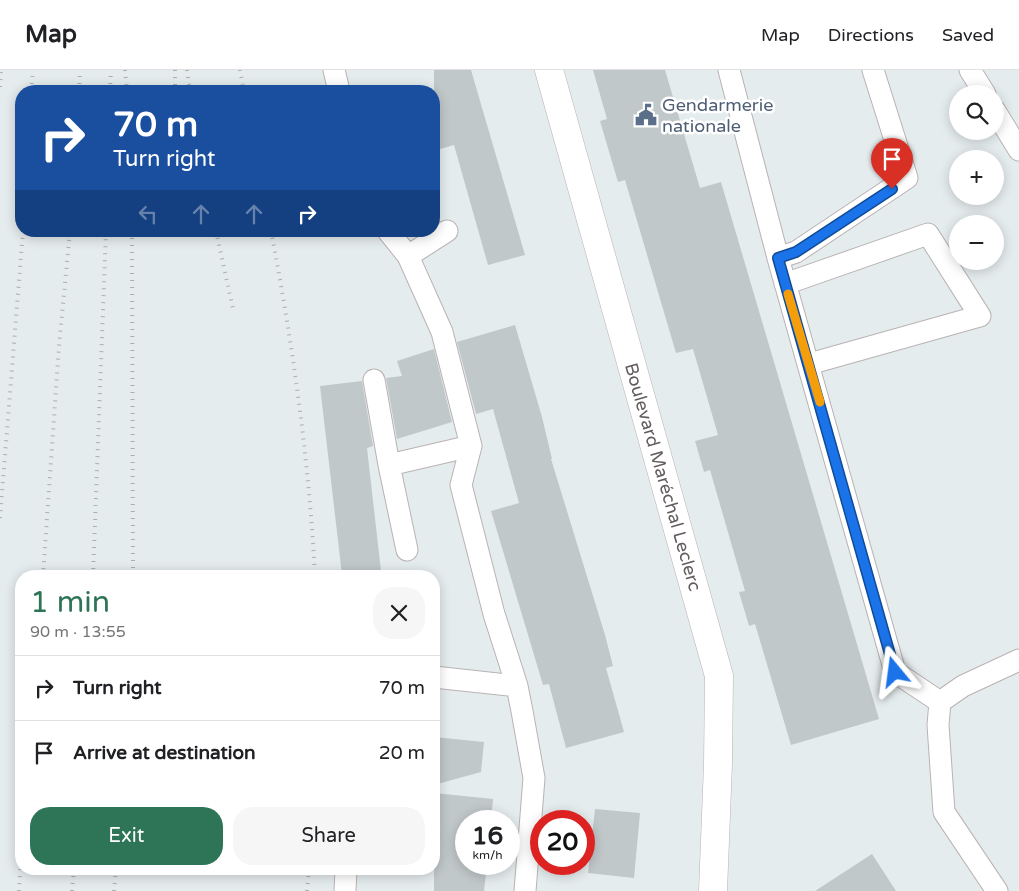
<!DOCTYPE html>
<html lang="en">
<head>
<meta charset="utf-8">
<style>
	:root { --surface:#fff; --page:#f6f6f6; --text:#202124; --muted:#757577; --line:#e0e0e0; --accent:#2e7457 }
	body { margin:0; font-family:"Varela Round",sans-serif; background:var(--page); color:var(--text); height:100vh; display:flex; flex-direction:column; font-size:19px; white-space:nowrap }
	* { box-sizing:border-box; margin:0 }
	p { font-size:16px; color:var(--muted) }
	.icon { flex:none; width:28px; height:28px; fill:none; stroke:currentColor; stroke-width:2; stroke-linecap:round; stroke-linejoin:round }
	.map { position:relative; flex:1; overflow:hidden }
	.sheet { position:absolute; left:15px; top:500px; width:425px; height:305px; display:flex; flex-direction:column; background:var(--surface); border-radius:20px; box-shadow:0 2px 12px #0003 }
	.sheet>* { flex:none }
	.top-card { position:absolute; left:15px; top:15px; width:425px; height:152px; border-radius:20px; box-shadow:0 2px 12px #0003; background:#1a4fa0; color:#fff; overflow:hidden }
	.controls { position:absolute; left:949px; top:15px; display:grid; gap:10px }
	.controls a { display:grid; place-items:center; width:55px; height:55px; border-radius:50%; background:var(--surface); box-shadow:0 2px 12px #0003; font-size:25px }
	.speed { position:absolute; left:455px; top:740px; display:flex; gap:10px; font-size:25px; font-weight:700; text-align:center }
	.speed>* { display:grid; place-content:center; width:65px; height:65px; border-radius:50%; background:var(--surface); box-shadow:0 2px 12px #0003; line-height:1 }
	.speed small { font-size:12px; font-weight:400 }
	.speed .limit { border:8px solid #d22; background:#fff; color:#111 }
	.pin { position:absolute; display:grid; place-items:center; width:42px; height:42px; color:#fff; margin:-51px -21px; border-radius:50% 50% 50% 0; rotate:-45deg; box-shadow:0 0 5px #0007 }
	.pin .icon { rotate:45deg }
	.me { position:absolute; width:55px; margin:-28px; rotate:344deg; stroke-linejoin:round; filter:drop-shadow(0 0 4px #0008) }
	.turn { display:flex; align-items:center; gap:18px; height:105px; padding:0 15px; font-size:22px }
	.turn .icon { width:65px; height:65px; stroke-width:2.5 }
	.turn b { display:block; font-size:35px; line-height:42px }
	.lanes { display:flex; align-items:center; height:48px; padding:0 15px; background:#0003; justify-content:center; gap:25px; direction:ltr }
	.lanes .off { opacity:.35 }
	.round { display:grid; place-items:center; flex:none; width:52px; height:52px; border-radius:20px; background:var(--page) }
	.summary { display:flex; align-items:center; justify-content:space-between; height:85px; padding:0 15px }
	h1 { font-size:30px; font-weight:600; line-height:38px; color:var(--accent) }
	.primary-button { display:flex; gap:10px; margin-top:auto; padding:10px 15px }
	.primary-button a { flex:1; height:58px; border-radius:20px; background:var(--accent); color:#fff; font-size:20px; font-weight:600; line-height:58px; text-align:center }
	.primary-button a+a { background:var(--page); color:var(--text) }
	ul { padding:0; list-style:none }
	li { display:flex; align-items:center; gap:15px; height:65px; padding:0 15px; border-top:1px solid var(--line) }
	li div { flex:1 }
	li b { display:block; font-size:19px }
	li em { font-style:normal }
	header { display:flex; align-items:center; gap:30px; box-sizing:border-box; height:70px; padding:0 25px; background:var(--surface); border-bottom:1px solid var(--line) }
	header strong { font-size:24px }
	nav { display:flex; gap:28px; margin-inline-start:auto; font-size:18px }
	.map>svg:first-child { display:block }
	.building { fill:#c1c8c9 }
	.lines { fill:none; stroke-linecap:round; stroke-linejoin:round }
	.service-casing { stroke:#b9b3b2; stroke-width:23 }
	.tertiary-casing { stroke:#b9b3b2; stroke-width:29 }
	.service { stroke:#fff; stroke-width:21 }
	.tertiary { stroke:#fff; stroke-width:28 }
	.rail { stroke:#aeadad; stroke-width:4; stroke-dasharray:1 6; stroke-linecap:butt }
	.route-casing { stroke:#114b97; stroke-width:12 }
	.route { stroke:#1a73e8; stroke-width:9 }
	.slow { stroke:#f59e0b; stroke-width:9 }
	.labels { text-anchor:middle; stroke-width:5; stroke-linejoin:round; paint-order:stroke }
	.service-label { font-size:18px; fill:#4e5e75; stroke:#fff; text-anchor:start }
	.street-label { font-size:18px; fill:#645d5d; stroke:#fff }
</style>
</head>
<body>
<header>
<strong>Map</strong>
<nav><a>Map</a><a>Directions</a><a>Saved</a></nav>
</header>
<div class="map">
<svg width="1019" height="821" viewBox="0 0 1019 821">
	<rect width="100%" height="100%" fill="#e5ecee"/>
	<path class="building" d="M434,0h37l54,185 -37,10 -34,-120 -14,4 -6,-20z
		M593,0h72l35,118 21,-6 158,537 -88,26 -36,-121 -6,2 -10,-34 6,-1 -35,-121 -6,2 -9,-31 23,-6 -25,-86 -17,4 -51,-173 -7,2 -18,-61 7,-2z
		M515,255l27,92 10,42h-1l54,176 8,31 -7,2 18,64 -58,16 -17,-64 -6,1 -52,-174 28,-8 -26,-94 -17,5 -19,-72z
		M434,279l18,73 -55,17 -11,-61 16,-2 -5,-15z
		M362,311l11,65 -6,2 14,123 -39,4 -22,-189z
		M434,667l50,5 -3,30 -47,13z
		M434,723l59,6 -2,22h-25v43h21l-3,27h-50z
		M595,739l45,4 -6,65 -46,-5z
		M872,784l24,37h-81z"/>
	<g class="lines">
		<g class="service-casing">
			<path id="service" d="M334,0l5,21
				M729,0l49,188 117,414 45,30
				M970,0l15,24
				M995,41l24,39
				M388,161l20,25 39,-25
				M408,186l34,76 29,114 -10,39 33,129 23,72 5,25 12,67 -9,113
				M778,188l18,-6 111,-74 -34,-108
				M785,214l143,-50 52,82 -171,48
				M374,310l15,85
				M407,480l-18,-85 82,-19
				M434,607l83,9
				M345,821l1,-22
				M997,821l-53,-79 -6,-87 2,-23 23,-16 56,-26"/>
		</g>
		<g class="tertiary-casing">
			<path id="tertiary" d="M549,0l170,606 -1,88 -5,127"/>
		</g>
		<use href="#service" class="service"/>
		<use href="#tertiary" class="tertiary"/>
		<path class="rail" d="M125,0l2,21
			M175,0v18
			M187,0l3,21
			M240,0l4,21
			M0,17l1,-17
			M31,21l2,-21
			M79,21l1,-21
			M110,21l1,-21
			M132,161l1,345
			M216,161l17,78
			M271,161c22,114 38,230 44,345
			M0,448l23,-287
			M43,506l16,-230 11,-115
			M93,506l13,-345
			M19,821l2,-32
			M72,821l2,-22
			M114,821l2,-22
			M307,821l2,-22"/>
	</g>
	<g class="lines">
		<g class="route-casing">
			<path id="route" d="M892,119l-96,63 -18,6 117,414"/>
		</g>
		<use href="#route" class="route"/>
		<path class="slow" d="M788,224l32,108"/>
	</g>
	<defs>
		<g id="civic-bare" transform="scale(1.725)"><path d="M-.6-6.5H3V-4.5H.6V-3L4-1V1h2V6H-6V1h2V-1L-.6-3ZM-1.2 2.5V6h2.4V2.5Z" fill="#5c6f8a" stroke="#fff" stroke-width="2.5" paint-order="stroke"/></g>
	</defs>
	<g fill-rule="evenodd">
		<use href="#civic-bare" x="646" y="45"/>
	</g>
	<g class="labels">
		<g class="service-label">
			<text x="662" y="41">Gendarmerie<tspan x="662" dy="21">nationale</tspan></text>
		</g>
		<g class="street-label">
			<text transform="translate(663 407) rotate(74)" y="6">Boulevard Maréchal Leclerc</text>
		</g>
	</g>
</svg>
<div class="controls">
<a><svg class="icon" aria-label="search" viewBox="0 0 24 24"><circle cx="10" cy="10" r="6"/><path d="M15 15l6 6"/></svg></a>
<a>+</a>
<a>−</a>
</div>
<div class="speed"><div>16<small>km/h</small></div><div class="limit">20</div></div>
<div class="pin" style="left:892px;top:119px;background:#d93025"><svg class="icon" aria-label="arrive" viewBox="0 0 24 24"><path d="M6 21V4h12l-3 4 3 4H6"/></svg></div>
<svg class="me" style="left:895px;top:602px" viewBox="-20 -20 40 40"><path d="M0-17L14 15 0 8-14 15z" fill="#1a73e8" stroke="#fff" stroke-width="4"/></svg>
<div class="top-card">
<div class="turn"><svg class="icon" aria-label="right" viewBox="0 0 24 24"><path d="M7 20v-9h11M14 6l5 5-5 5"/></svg><div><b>70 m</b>Turn right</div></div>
<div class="lanes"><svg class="icon off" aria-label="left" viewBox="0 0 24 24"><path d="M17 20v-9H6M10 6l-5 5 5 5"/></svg><svg class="icon off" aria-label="ahead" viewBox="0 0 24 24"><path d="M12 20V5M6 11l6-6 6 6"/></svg><svg class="icon off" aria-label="ahead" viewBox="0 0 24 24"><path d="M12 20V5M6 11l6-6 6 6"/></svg><svg class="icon" aria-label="right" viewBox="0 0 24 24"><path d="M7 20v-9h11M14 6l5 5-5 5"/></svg></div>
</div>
<section class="sheet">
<div class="summary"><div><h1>1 min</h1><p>90 m · 13:55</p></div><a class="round"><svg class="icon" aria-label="close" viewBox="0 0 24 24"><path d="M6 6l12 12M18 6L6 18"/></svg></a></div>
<ul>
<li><svg class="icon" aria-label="right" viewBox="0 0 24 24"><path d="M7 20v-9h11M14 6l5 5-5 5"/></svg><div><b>Turn right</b></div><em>70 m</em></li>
<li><svg class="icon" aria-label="arrive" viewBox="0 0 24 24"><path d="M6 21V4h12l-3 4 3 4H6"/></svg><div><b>Arrive at destination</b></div><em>20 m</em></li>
</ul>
<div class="primary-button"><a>Exit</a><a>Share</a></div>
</section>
</div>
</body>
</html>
